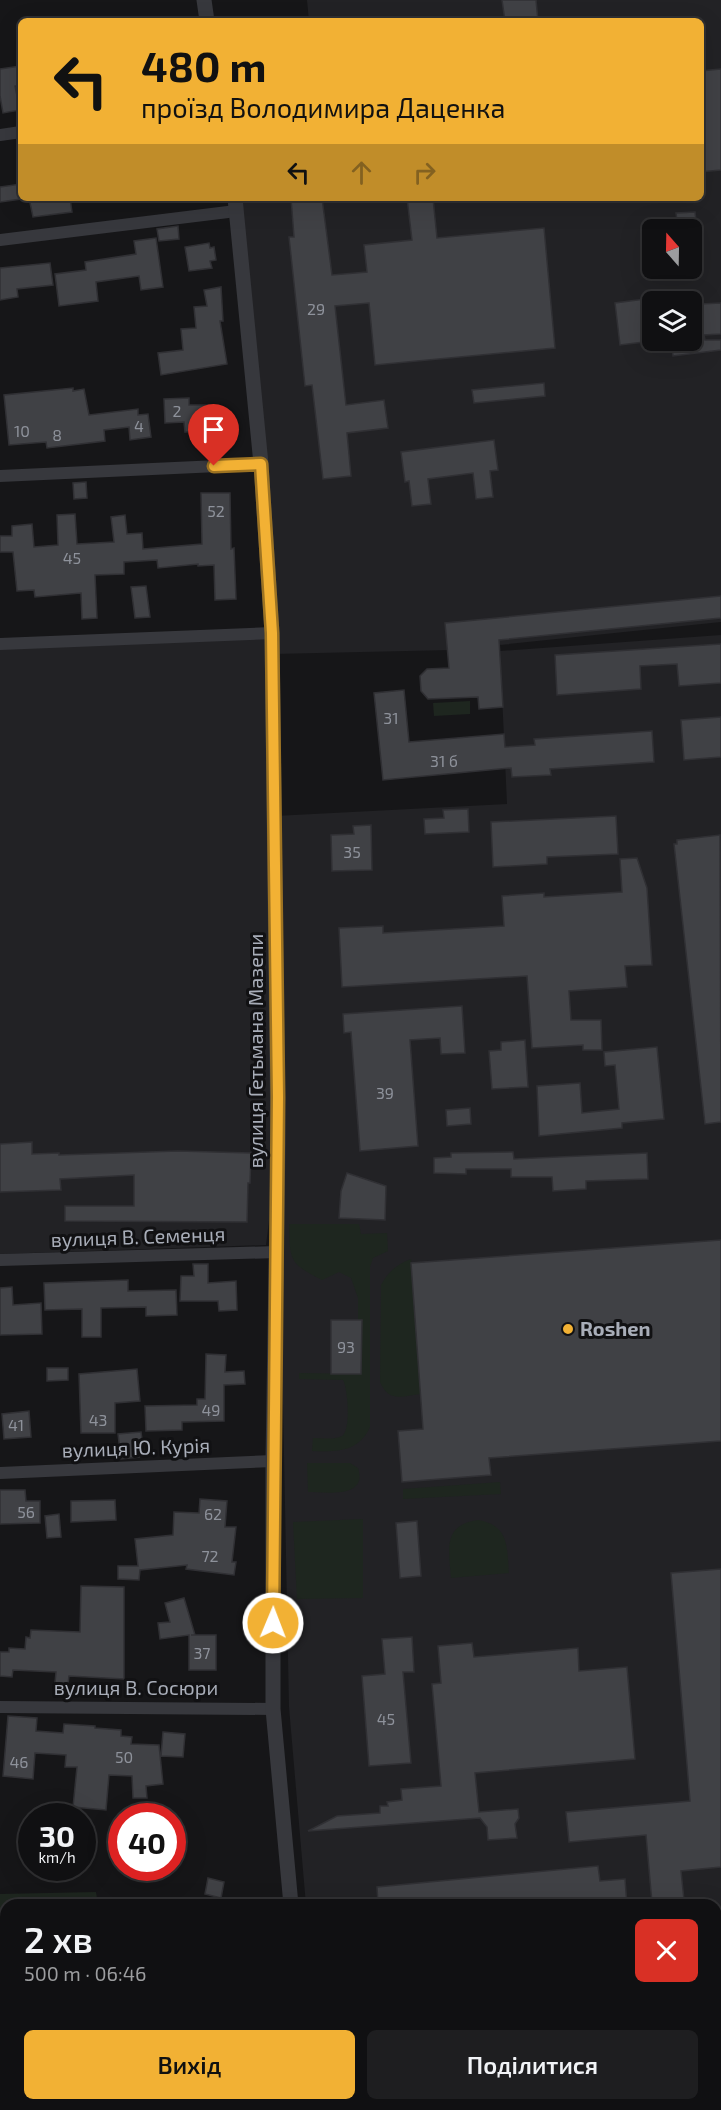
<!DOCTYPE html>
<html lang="uk">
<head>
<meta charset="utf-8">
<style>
	:root { --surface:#101012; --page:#1e1e20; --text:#f1f3f6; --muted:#9c9d9f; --line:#303032; --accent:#f2b134 }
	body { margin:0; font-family:"Exo 2",sans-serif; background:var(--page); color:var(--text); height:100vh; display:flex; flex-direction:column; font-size:22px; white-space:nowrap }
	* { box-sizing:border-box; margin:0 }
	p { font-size:20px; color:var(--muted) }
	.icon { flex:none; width:33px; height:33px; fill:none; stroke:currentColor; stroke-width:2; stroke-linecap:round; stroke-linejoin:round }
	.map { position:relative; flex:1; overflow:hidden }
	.sheet { position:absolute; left:0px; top:1899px; width:722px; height:212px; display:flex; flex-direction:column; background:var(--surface); border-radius:18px 18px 0 0; box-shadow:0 6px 24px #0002,0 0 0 2px var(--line) }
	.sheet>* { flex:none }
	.top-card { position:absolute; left:18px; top:18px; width:686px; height:183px; border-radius:9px; box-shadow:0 6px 24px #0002,0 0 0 2px var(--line); background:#f2b134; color:#111; overflow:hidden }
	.needle { width:39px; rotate:340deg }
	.tools { position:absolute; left:642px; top:219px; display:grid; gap:12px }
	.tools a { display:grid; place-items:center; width:60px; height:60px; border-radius:9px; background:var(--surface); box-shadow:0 6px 24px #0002,0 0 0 2px var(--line); font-size:30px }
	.speed { position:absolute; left:18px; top:1803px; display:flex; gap:12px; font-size:30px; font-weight:700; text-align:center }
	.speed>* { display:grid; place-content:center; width:78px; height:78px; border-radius:50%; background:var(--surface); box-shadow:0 6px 24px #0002,0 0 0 2px var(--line); line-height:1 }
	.speed small { font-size:15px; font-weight:400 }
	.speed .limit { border:9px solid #d22; background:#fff; color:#111 }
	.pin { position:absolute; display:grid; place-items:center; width:51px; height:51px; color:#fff; margin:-62px -26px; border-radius:50% 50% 50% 0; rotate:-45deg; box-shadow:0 0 6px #0007 }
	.pin .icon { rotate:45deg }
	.me { position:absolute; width:66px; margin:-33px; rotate:1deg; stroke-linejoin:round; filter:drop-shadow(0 0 4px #0008) }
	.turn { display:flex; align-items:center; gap:21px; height:126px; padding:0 24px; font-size:27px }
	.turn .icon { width:78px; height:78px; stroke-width:2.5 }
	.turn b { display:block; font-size:42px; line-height:51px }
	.lanes { display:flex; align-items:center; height:57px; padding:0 24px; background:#0003; justify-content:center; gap:30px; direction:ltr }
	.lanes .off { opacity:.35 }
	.round { display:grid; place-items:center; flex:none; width:63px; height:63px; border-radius:9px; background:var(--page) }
	.headline { display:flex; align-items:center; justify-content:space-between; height:102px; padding:0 24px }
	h1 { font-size:36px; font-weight:600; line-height:45px }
	.cta { display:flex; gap:12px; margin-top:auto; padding:12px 24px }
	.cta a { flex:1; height:69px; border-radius:9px; background:var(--accent); color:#111; font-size:24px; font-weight:600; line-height:69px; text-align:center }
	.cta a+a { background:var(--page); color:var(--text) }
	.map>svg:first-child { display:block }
	.built { fill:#222225; fill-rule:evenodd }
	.green { fill:#1e261f }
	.water { fill:#2c353c }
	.building { fill:#404145; stroke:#303034; stroke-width:1.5 }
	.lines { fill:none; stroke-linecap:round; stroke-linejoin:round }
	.minor { stroke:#37383d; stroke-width:12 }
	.tertiary { stroke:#37383d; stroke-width:15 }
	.route-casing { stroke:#9d7322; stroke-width:15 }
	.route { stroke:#f2b134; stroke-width:10 }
	.poi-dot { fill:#f2b134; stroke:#111113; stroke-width:2 }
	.labels { text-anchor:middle; stroke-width:6; stroke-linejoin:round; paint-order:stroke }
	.number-label { font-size:16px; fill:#8e929b }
	.street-label { font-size:20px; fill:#a8adb8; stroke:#111113 }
	.poi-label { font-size:20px; font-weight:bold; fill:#a8adb8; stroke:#111113; text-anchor:start }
</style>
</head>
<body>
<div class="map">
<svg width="721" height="2110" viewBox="0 0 721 2110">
	<rect width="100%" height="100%" fill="#161618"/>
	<path class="built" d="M307,0h414v622l-270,28 -178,4 2,162 232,-12 -7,-153 221,-16v1374l-5,-1v-103h-410l-17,-198 -11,-557 -12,95 -266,9v-610l272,-11 -31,-435h459v-177h-391zM652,230h40v38h-40zM652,302h40v38h-40z"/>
	<path class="green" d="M470,701v13l-36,2 -1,-13z
		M289,1224h70l2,10 26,-1 1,18 -15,7 -3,9v160c-11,25 -33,25 -58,24l1,-13c9,0 21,2 29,-2 9,-5 6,-47 1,-56l-44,-1v-6l62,1 1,-53 -4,-1v-22l-7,-20 -12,-6 -17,8c-33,-17 -32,-19 -33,-56z
		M411,1259l10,135c-19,2 -32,9 -41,-12l1,-97c7,-13 16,-21 30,-26z
		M307,1463h43l8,5c10,31 -32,24 -50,24z
		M500,1482l1,12 -98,5v-10z
		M363,1519v79l-66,1 -4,-77z
		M478,1520c31,5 29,27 31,53l-58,5c-2,-28 -9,-53 27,-58z
		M96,1892l2,13h-92v48h-6v-59z
		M144,2104h148v6h-148z"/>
	<path class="water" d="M0,1953h6v151h218v6h-224z
		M716,2078l5,1v31h-356v-6h351z"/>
	<path class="building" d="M502,0h34l2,21h-33z
		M20,66l1,19 -6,1 5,24 -17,3 -3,-17v-27z
		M721,69v101l-21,2v-101z
		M21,184v15l-21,3v-15z
		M29,198h41l2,14 -39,5z
		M291,198h31l10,77 35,-3 -3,-27 48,-5 -5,-42h26l4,40 107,-10 11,120 -180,17 -6,-62 -34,3 11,99 38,-5 4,28 -41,5 4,43 -28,3 -11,-94 -7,1 -16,-149h5z
		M695,212l2,18h-19l-2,-17z
		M178,226l1,13 -20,2 -2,-12z
		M156,238l7,49 -22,3 -2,-14 -43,6 2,19 -39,5 -4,-32 31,-4 -1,-8 51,-8 -2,-13z
		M209,243l1,5 4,-1 2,13 -6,1 2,7 -23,3 -4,-24z
		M50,263l3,22 -36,4 1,8 -18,3v-32z
		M221,287l2,34h-3l7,43 -66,11 -3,-22 25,-3 -2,-21 15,-1 -2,-21 13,-1 -3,-16z
		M652,298v43l-32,4 -5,-42z
		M700,300v4l21,-1v31l-17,1 1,5h16v10l-48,6 -2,-16h21v-39z
		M544,383l1,13 -71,7 -2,-13z
		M73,388v3l11,-2 5,26 49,-6v6l10,-1 3,23 -21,3 -1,-13 -25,3 1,11 -58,7 -1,-6 -37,3 -5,-50z
		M189,398v7h25v6h13v20l-42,1 -1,-10 -19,1 -1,-24z
		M494,440l4,30 -8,1 3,26 -17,2 -3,-26 -45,6 3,25 -19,2 -3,-25 -4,1 -4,-30z
		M86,482l1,16 -13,1 -1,-16z
		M201,493h29l1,56 3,-1 2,51 -21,1 -1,-35 -16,1v-2l-40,4 -1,-8 -33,2v12l-29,1 2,43 -15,1 -1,-26 -46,4 -1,-7 -17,1 -4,-39h-13v-16h12v-10l20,-2 2,23 24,-2 -1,-30 18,-1 2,30 37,-2 -3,-25 14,-2 2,19 15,-1 1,16 59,-5z
		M146,586l4,31 -15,1 -4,-31z
		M721,596v22l-222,22 4,67 -24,2 -1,-12 -50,2 -7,-8 -1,-15 7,-7 22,-1 -4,-45z
		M721,644v39l-42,3 -2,-22 -37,2 1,23 -84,6 -2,-40z
		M404,690l5,52 95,-8 1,13 30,-2 -1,-6 118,-8 2,31 -104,7 1,6 -39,2 -1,-9 -128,12 -9,-87z
		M721,717v40l-37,3 -3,-40z
		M468,809l1,23 -44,2 -1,-15 20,-1 -1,-8z
		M616,816l2,38 -71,3v7l-54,3 -2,-45z
		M371,825l1,45 -40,1 -1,-36 23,-1 -1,-8z
		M720,835l1,287 -16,2 -31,-280h3v-4z
		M637,858l10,30 5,77 -27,1 2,21 -58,4 2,29h30l1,30h-19v-5l-51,3 -5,-72 -185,11 -3,-59 44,-2v7l121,-7 -2,-30 42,-3v4l78,-5 -2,-33z
		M462,1006l3,47 -24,1 -1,-16 -30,2 8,106 -58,5 -9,-119 -7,1 -1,-19z
		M525,1040l3,47 -36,2 -3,-38 12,-1v-8z
		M657,1047l7,72 -42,4v5l-83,8 -2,-50 43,-3 2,30 37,-4 -4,-44 -10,1 -1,-14z
		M470,1108l1,16 -24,2 -1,-16z
		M32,1142v12l27,-1v2l119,-4 73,2 -1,30h-2l-1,39 -182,-1v-15h69v-31l-74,4 1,11 -61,2v-48z
		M513,1152l1,7 133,-6 1,26 -62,2v8l-33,2 -1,-14h-41v-8h-45v5l-32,-1v-15l17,-1v-4z
		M347,1173l39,13 -1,34 -46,-2 2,-27z
		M721,1240v201l-232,17 2,17 -89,7 -4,-51 25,-2 -12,-166z
		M193,1264h15v19l28,-2 1,29 -18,1 -1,-10h-38l1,-25h13z
		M128,1280v11l48,-1 1,25 -31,1v-9l-45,1v29h-19v-28l-37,1 -1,-27z
		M12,1287l1,18 28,-2 1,31 -42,1v-47z
		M331,1320h31l-1,54h-30z
		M206,1354l20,1 -1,17 19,-1 1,13 -21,1v36l-42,1v8l-36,1 -1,-25 52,-1v-6h8z
		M47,1368h21v12l-21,1z
		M137,1369l3,32 -25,2v30h-34l-2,-59z
		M29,1411l2,26 -27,2 -2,-25z
		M141,1432l3,21 -6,1 1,3 -18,2 -3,-25z
		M0,1490h25l1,11h14v22l-40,1z
		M200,1499l27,2 -2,26h11l-4,35h4l-2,13 -48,-6 1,-4 -47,5 -1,10 -21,-1v-13h20l-3,-27 38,-4 1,-23 25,1z
		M115,1500l1,20 -45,2v-21z
		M59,1514l2,23 -14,1 -2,-22z
		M417,1521l4,55 -21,2 -4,-55z
		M721,1569v298l-40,4 3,29 -32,3 -6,-68 -77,7 -3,-30 124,-11 -19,-228z
		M81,1586l43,1v92l-55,-3 -1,8 -13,-1 1,-11 -43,-2 -1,7 -12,-1v-24h9v-4l16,1 1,-12 4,1 1,-8 49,2z
		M184,1598l11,37h-4h25v35h-27v-35l-29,4 -2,-16 12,-1 -5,-19z
		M412,1637l2,35h-11l8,91 -42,3 -7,-90 23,-2 -3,-35z
		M472,1643l2,14 104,-9 1,23 48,-4 8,92 -160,14 4,39 39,-3 1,9 -4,6 2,14 -29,2 -1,-13 -7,-9 -172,13 29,-15 43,-3v-7h8l-1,-4 15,-2 -1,-11 40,-3 -9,-102 9,-1 -3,-37z
		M8,1716l29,2 -1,13 27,2 1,-9 31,2v2l26,2v6l11,1 -1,7 28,1 4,39 -17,2 1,12h-14l-1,-22 -23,-1 -3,35 -33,-3 4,-40h-12l1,-12 -31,-2 -2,26 -30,-3z
		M163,1732l22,2 -2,23 -22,-1z
		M598,1866l2,15 25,-2 2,26h-249l-1,-18z
		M208,1878l16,4 -3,16 -16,-4z"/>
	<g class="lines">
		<path class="minor" d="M0,135l21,-3
			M0,240l236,-29
			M0,476l261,-12
			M0,644l272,-11
			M0,1260l277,-8
			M0,1473l273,-12
			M0,1707l273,2
			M716,2035h5"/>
		<path class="tertiary" d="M204,0l3,21
			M235,198l26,266 11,169 6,511 -5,317v248l18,196
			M306,2104v6"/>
	</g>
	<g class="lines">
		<g class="route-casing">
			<path id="route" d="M214,466l47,-2 11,169 6,464 -5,526"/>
		</g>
		<use href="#route" class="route"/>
	</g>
	<circle class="poi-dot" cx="568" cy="1329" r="6"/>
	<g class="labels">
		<g class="number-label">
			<text x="316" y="315">29</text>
			<text x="177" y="417">2</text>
			<text x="139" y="432">4</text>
			<text x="22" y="437">10</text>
			<text x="57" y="441">8</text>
			<text x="216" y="517">52</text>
			<text x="72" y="564">45</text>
			<text x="391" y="724">31</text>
			<text x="444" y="767">31 б</text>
			<text x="352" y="858">35</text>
			<text x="385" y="1099">39</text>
			<text x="346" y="1353">93</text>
			<text x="211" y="1416">49</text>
			<text x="98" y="1426">43</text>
			<text x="16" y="1431">41</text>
			<text x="26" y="1518">56</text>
			<text x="213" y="1520">62</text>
			<text x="210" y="1562">72</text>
			<text x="202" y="1659">37</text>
			<text x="386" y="1725">45</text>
			<text x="124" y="1763">50</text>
			<text x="19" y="1768">46</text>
		</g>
		<g class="street-label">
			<text transform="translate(256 1051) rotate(-90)" y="7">вулиця Гетьмана Мазепи</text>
			<text transform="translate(138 1237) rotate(-2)" y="7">вулиця В. Семенця</text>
			<text transform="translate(136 1448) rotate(-2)" y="7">вулиця Ю. Курія</text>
			<text x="136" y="1695">вулиця В. Сосюри</text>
		</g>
		<g class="poi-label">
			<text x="580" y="1336">Roshen</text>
		</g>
	</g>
</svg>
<div class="tools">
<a><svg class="needle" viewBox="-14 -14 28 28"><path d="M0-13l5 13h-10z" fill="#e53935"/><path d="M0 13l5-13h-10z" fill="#9c9d9f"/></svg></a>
<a><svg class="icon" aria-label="layers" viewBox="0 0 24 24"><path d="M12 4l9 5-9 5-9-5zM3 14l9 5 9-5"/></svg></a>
</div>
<div class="speed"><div>30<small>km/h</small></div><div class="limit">40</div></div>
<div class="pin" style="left:214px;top:466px;background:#d93025"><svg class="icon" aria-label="arrive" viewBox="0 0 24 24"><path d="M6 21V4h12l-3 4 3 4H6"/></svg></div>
<svg class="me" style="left:273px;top:1623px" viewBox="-20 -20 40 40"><circle r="17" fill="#f2b134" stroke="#fff" stroke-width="3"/><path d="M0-11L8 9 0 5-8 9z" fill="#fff"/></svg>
<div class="top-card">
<div class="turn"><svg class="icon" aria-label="left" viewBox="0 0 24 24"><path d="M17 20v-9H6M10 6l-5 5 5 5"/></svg><div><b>480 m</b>проїзд Володимира Даценка</div></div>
<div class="lanes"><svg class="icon" aria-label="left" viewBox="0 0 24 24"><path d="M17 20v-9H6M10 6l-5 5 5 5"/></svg><svg class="icon off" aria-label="ahead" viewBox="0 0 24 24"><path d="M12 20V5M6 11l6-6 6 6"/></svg><svg class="icon off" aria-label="right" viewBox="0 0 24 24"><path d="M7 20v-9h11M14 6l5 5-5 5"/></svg></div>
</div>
<section class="sheet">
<div class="headline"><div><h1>2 хв</h1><p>500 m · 06:46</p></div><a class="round" style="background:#d93025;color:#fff"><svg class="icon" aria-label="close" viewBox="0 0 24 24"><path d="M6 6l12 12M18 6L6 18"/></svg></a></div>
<div class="cta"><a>Вихід</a><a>Поділитися</a></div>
</section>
</div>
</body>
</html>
